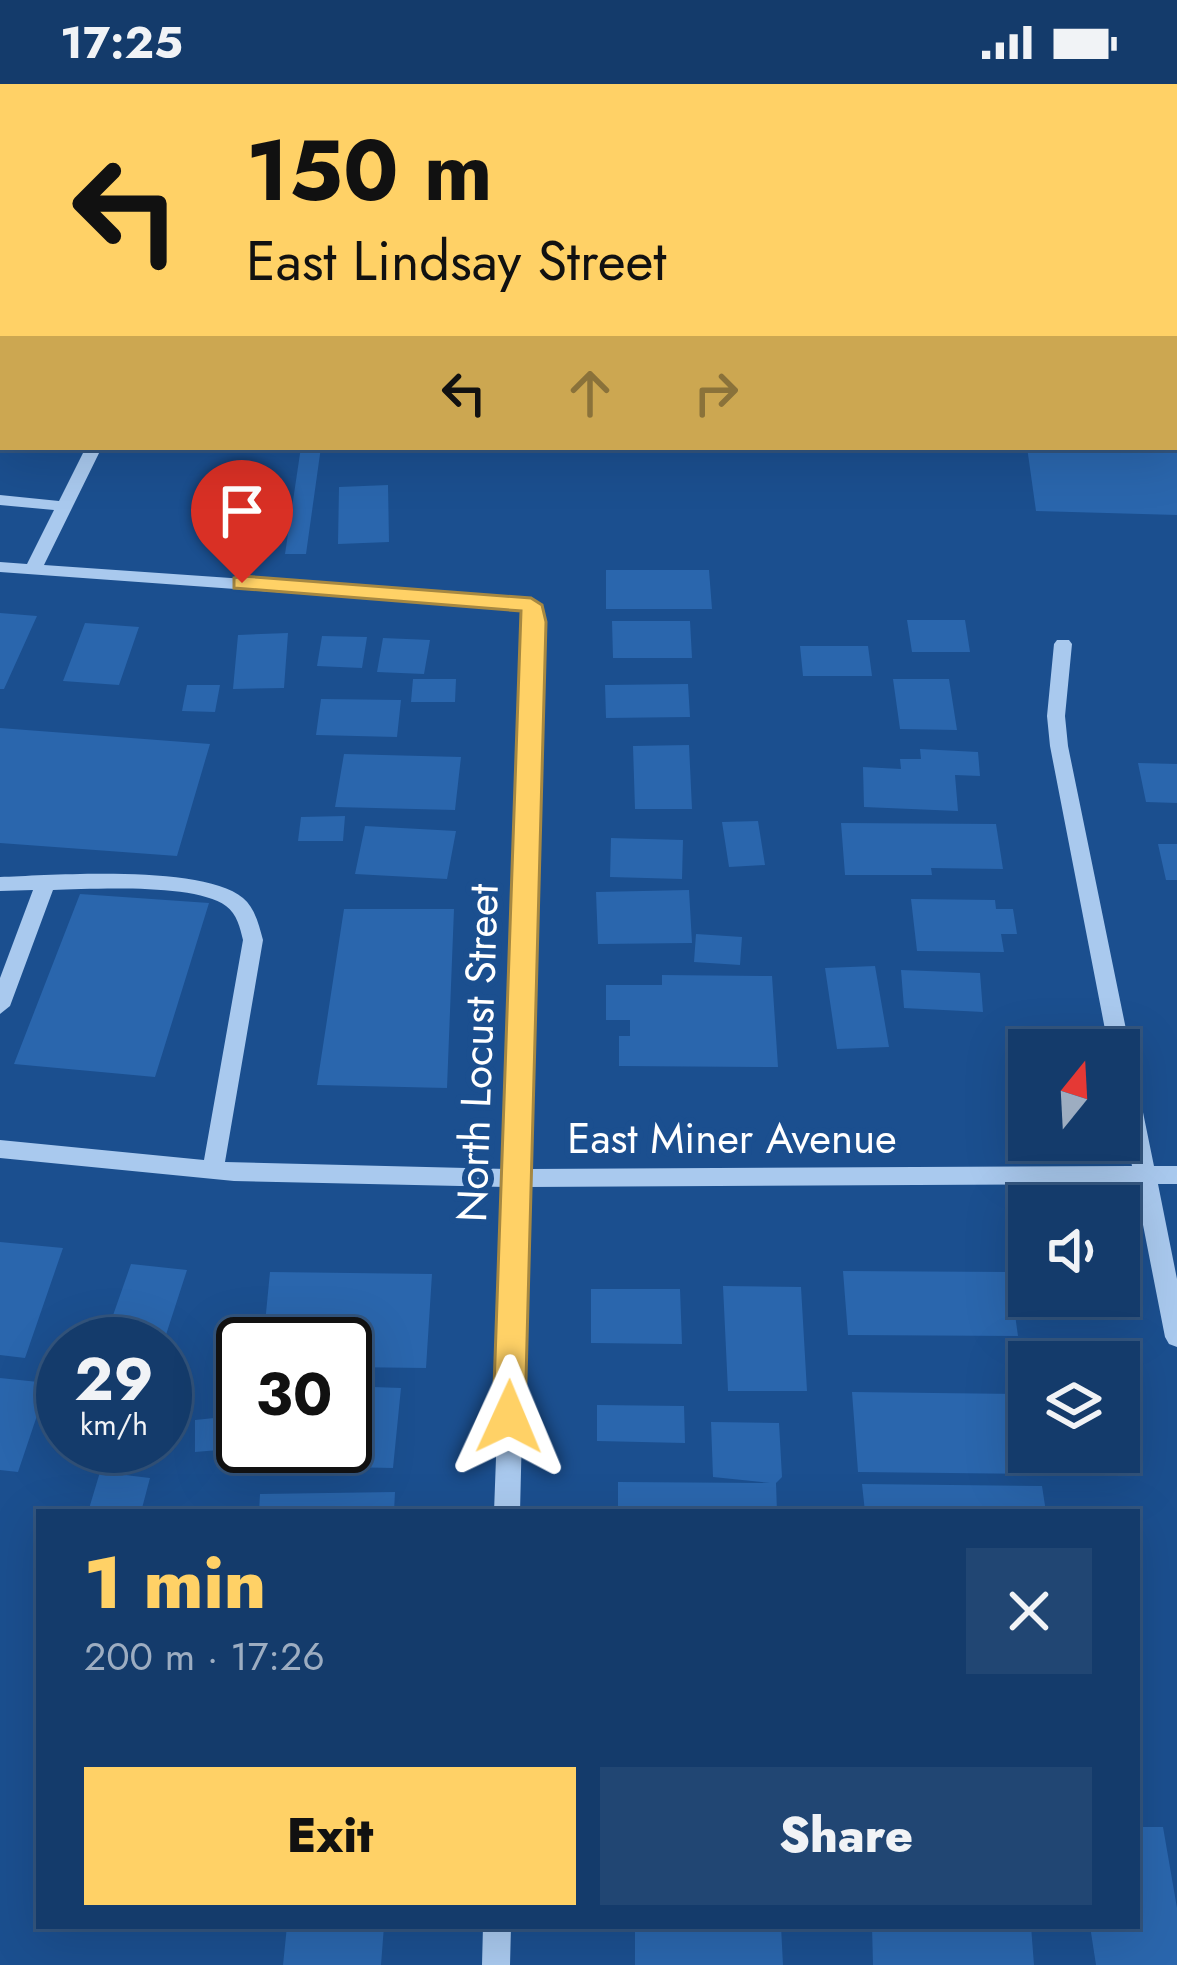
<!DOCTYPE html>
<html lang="en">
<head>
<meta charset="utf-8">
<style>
	:root { --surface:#143b6b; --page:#214673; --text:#f1f3f6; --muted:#9dadc1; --line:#33557e; --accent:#ffd166 }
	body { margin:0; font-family:Jost,sans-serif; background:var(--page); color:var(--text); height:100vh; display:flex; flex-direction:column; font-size:45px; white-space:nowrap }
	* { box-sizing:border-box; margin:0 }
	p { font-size:39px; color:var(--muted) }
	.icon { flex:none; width:66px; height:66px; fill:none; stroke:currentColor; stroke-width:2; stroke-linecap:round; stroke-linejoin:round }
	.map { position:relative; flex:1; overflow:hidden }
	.panel { position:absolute; left:36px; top:1425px; width:1104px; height:420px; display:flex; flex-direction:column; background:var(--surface); border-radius:0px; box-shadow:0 12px 48px #0002,0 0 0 3px var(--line) }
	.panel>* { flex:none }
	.banner { position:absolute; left:0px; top:0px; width:1179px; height:366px; box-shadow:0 12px 48px #0002,0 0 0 3px var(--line); background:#ffd166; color:#111; overflow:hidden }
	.needle { width:78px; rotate:18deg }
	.fabs { position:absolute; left:1008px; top:945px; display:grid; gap:24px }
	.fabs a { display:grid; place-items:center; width:132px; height:132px; border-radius:0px; background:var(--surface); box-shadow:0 12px 48px #0002,0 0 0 3px var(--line); font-size:60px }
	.speed { position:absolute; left:36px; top:1233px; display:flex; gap:24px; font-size:60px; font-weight:700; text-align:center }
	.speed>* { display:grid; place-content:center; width:156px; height:156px; border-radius:50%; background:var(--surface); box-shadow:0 12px 48px #0002,0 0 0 3px var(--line); line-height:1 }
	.speed small { font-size:30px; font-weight:400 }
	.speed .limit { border:6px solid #111; border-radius:18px; background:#fff; color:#111 }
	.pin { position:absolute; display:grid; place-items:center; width:102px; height:102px; color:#fff; margin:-123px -51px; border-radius:50% 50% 50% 0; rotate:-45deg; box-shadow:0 0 12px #0007 }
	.pin .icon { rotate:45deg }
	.me { position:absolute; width:132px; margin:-66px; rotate:1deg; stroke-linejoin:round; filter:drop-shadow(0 0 9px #0008) }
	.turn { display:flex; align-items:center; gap:42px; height:252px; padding:0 48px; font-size:54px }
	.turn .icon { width:156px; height:156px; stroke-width:2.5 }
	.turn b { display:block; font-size:84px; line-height:102px }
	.lanes { display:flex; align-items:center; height:114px; padding:0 48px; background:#0003; justify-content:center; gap:60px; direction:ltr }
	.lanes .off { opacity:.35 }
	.round { display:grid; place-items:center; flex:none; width:126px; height:126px; border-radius:0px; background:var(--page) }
	.headline { display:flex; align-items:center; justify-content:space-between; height:204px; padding:0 48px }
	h1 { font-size:72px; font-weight:800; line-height:90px; color:var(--accent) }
	.primary-button { display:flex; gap:24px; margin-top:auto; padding:24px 48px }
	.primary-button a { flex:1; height:138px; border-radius:0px; background:var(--accent); color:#111; font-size:48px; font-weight:800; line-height:138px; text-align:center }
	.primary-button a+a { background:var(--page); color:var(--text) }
	.status { display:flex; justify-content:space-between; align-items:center; height:84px; padding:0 60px; background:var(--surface); direction:ltr }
	.status svg { height:33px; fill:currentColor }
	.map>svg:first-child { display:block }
	.building { fill:#2a66ad }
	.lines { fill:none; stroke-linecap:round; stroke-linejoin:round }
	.minor { fill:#a9c9ee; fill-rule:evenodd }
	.major { fill:#f0f6ff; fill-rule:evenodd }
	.route { fill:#ffd166; stroke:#a68842; stroke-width:3 }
	.labels { text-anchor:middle; stroke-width:12; stroke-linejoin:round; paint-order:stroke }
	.street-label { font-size:42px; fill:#fff; stroke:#1b4f8f }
</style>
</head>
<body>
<div class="status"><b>17:25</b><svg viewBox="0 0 49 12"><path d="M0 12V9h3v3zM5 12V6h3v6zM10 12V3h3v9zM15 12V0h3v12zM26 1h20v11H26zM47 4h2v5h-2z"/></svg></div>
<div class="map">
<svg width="1177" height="1881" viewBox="0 0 1177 1881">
	<rect width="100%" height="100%" fill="#1b4f8f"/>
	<path class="building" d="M301,363h20l-15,107h-21z
		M1027,363h150v68l-141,-4z
		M388,401l1,57 -51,2 1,-57z
		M606,486h103l3,39h-106z
		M0,529l37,3 -33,73h-4z
		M907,536h58l5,32h-58z
		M612,537h78l2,37h-79z
		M85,539l54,4 -20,58 -56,-4z
		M288,549l-4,55 -51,1 5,-54z
		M322,552l45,1 -5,31 -45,-2z
		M383,554l47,2 -6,34 -47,-2z
		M800,562h68l4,30h-69z
		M413,595h43l-1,23h-44z
		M893,595h56l8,51 -57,-1z
		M688,600l2,33 -84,1 -1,-33z
		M187,601h33l-5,27 -33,-1z
		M321,615l80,1 -4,37 -81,-2z
		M0,644l210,16 -33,112 -177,-13z
		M689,661l3,64h-57l-2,-63z
		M920,665l58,3 2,24 -25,-1 3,36 -94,-4 -1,-40 38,2 -1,-10h21z
		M344,670l117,3 -6,53 -120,-3z
		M1138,679l39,1v39l-31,-1z
		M345,732l-2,25h-45l3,-24z
		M758,737l7,44 -36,2 -7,-45z
		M841,739l155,1 7,45 -72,-1 1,7h-87z
		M365,742l91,5 -9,48 -92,-5z
		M611,754l72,2 -1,39 -72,-2z
		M1158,760h19v36h-11z
		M689,806l3,53 -94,1 -2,-52z
		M80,810l129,9 -54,174 -141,-13z
		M911,815l84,1 1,9h17l4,25h-16l3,18 -87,-1z
		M344,825h110l-7,179 -130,-3z
		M696,850l46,3 -2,28 -46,-3z
		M875,882l14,81 -52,2 -12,-81z
		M901,886l79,3 3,39 -79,-4z
		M662,891l110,1 6,91 -159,-1v-30h11v-16h-24v-35h56z
		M0,1158l63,6 -38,110 -25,-3z
		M131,1180l56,6 -24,74h-60z
		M843,1187l166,1 9,64 -170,-1z
		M270,1188l162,2 -6,94 -81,-1v-23h-82z
		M723,1202l78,1 6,104h-79z
		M591,1205h89l2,55 -91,-1z
		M0,1294l48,5 -30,89 -18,-2z
		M345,1302l56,2 -8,80 -95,-2 3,-20h44z
		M852,1308l174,2 3,58h6l3,22 -180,-2z
		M597,1321l87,1 1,37 -88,-2z
		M243,1331v33l-48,4v-32z
		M711,1338l68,1 3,54 -6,6 1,29h-159v-30l152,1 -57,-6z
		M100,1388l50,6 -9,34h-53z
		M862,1400l180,2 4,26h-181z
		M395,1408l-1,20h-135l1,-18z
		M1137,1743h26l14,81v57h-81l-6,-39h47z
		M287,1842h97l-3,39h-98z
		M635,1842h146l2,39h-148z
		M872,1842h159l3,39h-161z"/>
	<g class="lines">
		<path class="minor" d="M22,0h14l-16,3z
			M205,0h14l-1,3h-14z
			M291,0h14l-1,3h-14z
			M372,0h14v3h-14z
			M455,0h14v3h-14z
			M543,0h14v3h-14z
			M632,0h14v3h-14z
			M716,0h14v3h-14z
			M801,0h14v3h-14z
			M3,24v9l-3,1v-9z
			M0,226h3v10h-3z
			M86,363h16l-58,118 487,34 9,6 4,18 -15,546 603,-3 -13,-65v-51h-10l-59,-304 -3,-30 7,-72 3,-4h12l3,4 -7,72 3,30 86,420h23v18h-19l19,95v68l-8,-3 -4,-7 -30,-153 -607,3 -8,325h-26l12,-325 -272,-6 -234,-23v-18l204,20 39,-220c-3,-12 -6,-26 -17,-34 -31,-23 -133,-17 -173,-16l-43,116 -10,8v-36l33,-88 -33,1v-14c53,-2 203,-13 243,21 12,10 16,27 20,42l-38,222 282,7 19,-546 -3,-13 -523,-38v-10l27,2 27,-54 -54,-5v-10l59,6z
			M483,1842h28l-1,39h-28z"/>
		<path class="major" d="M0,132h3v12h-3z
			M0,155h3v12h-3z
			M1176,219h1v12h-1z
			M1176,241h1v14h-1z"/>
	</g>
	<path class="route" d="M242,492l289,22 11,7 4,17 -21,795 -5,9 -11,4 -11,-4 -5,-9 28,-806 -287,-23v-10z"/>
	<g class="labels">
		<g class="street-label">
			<text transform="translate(477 969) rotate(-88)" y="15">North Locust Street</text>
			<text x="732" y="1069">East Miner Avenue</text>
		</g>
	</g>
</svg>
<div class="fabs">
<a><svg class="needle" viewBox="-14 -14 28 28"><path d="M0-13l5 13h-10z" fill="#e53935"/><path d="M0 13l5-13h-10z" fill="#9dadc1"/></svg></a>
<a><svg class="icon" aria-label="sound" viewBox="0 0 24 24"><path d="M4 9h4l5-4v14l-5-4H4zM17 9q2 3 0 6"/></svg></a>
<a><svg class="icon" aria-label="layers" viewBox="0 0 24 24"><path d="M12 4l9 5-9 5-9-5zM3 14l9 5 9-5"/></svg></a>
</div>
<div class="speed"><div>29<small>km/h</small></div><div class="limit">30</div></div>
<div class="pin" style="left:242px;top:499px;background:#d93025"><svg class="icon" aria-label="arrive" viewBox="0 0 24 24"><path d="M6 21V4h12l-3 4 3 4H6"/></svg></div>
<svg class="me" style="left:509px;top:1333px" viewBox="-20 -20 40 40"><path d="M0-17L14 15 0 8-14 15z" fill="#ffd166" stroke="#fff" stroke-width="4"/></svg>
<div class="banner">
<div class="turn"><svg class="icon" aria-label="left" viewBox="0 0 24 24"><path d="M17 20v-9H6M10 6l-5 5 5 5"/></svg><div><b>150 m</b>East Lindsay Street</div></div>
<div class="lanes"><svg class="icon" aria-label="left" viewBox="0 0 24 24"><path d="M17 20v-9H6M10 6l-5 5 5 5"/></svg><svg class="icon off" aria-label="ahead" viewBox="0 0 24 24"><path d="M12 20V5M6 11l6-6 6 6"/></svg><svg class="icon off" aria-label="right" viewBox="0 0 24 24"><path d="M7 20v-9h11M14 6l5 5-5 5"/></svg></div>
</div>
<section class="panel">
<div class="headline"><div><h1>1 min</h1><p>200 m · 17:26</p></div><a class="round"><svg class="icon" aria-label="close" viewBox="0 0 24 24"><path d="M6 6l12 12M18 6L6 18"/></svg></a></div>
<div class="primary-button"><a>Exit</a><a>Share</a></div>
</section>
</div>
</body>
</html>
